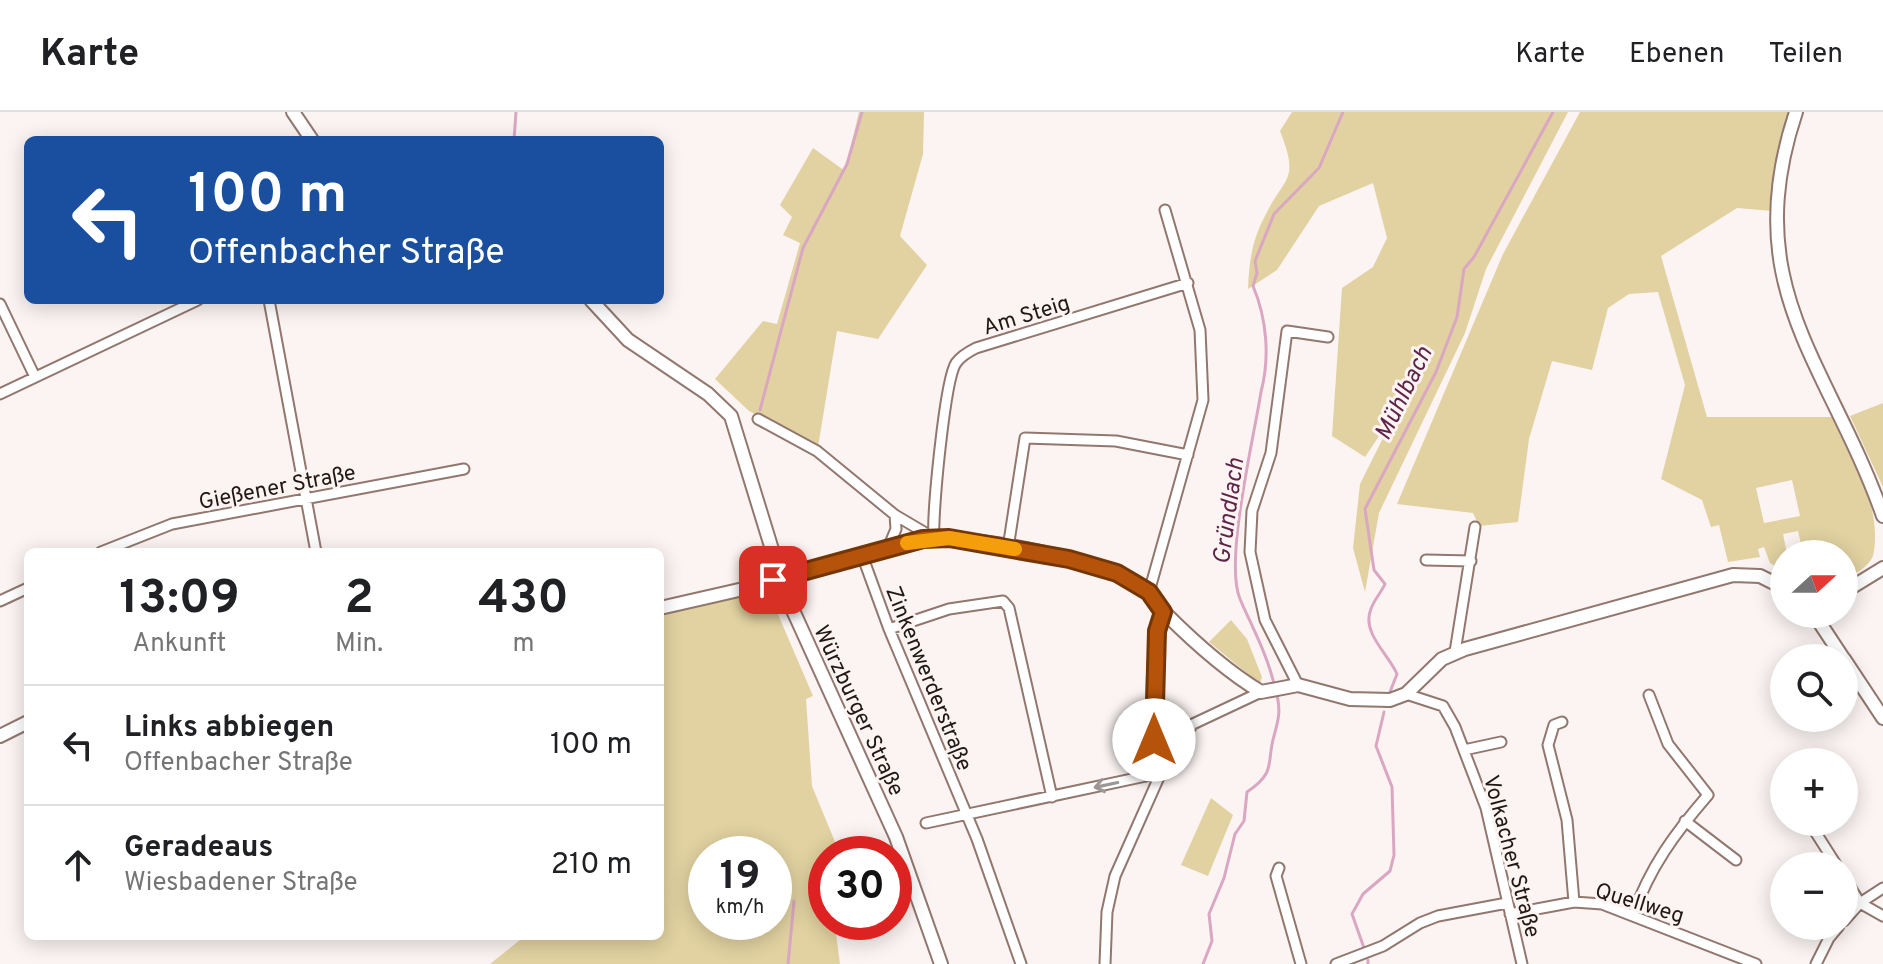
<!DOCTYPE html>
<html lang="de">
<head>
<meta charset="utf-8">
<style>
	:root { --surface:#fff; --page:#f2f2f2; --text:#202124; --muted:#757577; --line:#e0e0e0 }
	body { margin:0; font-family:Overpass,sans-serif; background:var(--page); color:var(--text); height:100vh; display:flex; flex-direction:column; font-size:30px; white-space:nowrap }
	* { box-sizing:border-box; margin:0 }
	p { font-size:26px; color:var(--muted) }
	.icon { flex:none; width:44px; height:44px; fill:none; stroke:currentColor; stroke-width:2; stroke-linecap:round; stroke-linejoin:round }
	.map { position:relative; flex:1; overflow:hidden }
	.sheet { position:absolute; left:24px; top:436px; width:640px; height:392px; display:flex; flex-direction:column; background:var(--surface); border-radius:12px; box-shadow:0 4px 20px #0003 }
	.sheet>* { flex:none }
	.top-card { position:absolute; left:24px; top:24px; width:640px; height:168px; border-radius:12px; box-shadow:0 4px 20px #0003; background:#1a4fa0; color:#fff; overflow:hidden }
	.needle { width:52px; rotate:69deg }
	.tools { position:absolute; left:1770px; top:428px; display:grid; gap:16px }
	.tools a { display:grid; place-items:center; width:88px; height:88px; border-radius:50%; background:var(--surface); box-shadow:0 4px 20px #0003; font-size:40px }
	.speed { position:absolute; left:688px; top:724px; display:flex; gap:16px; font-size:40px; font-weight:700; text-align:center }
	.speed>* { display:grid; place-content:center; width:104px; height:104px; border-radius:50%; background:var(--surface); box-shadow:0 4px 20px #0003; line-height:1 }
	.speed small { font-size:20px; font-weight:400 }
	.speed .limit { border:12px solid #d22; background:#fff; color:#111 }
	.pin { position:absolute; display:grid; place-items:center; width:68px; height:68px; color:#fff; margin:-34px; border-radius:16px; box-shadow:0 4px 12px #0006 }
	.me { position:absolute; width:88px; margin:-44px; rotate:0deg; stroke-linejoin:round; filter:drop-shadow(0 0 6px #0008) }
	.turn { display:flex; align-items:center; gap:28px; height:168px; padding:0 32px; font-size:36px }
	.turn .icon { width:104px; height:104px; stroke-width:2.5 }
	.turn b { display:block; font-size:56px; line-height:68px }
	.eta { display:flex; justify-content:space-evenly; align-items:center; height:136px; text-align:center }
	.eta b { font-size:48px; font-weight:700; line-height:56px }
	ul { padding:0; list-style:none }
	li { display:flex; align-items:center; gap:24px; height:120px; padding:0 32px; border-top:2px solid var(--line) }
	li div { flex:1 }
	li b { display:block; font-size:30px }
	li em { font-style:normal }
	header { display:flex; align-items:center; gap:48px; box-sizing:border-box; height:112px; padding:0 40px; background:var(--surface); border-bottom:2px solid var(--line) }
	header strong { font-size:38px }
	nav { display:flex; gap:44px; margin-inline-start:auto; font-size:28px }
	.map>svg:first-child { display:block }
	.green { fill:#e2d2a1; fill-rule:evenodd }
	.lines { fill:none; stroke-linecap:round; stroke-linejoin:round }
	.stream { stroke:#daa7c2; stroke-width:3 }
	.street-casing { stroke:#92776e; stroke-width:13 }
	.secondary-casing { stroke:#92776e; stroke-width:16 }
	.street { stroke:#fff; stroke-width:9 }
	.secondary { stroke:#fff; stroke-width:12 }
	.oneway { stroke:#9c9795 }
	.route-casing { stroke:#753606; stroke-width:20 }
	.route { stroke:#b45309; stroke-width:14 }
	.slow { stroke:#f59e0b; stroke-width:14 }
	.labels { text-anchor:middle; stroke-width:6; stroke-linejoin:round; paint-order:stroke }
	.street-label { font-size:22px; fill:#221714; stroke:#fbf4f2 }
	.water-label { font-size:24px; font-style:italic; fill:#5f2348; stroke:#fbf4f2 }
</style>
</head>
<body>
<header>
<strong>Karte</strong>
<nav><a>Karte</a><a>Ebenen</a><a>Teilen</a></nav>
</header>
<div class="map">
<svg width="1883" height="852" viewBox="0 0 1883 852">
	<rect width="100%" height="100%" fill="#fbf4f2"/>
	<path class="green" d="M859,0h65l-1,42 -23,82 27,29 -49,74 -41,-8 -19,116 -69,-36 -34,-32 48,-58 14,3 23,-81 -17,-8 9,-18 -12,-12 33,-57 32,23z
		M1292,0h276l-82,157 -21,64 -86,180 -14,79 -12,-44 7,-64 39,-78 -34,51 -33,-21 10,-148 31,-21 14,-29 -14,-55 -54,23 -42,64 -29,19c1,-27 4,-49 17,-73 20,-41 35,-34 15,-85z
		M1580,0h208l-16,99 -35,-3 -76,48 46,161h128c19,38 48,95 38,139 -5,12 -18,17 -29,24v-26h-36l-1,-11 -6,1 -3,-13 -15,3 4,20h-3v17l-14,-8 -6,-16 -6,2 2,8 -32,5 -9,-37 -8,2 -9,-27 -41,-21 24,-94 -27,-93 -29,2 -21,14 -16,62 -40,-9 -23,78 -11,83 -39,4 -6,-13 -76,-9 106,-250zM1792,368l8,36 -36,7 -8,-35z
		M1883,291v84l-33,-71z
		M757,482l17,11 39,91 -7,3 6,87 28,68h-14v68h19l-10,4 5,38h-350l35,-28h135v-322zM706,742h68v68h-68z
		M1231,508l16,19 15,38 -2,7 -51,-42z
		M1211,686l22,17 -25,61 -27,-11z"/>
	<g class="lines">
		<path class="stream" d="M514,28l2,-28
			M760,298l43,-162 44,-84 15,-52
			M1274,572c-7,-30 -22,-57 -34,-85 -16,-38 14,-162 21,-207 9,-34 6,-73 -8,-106l4,-13 -2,-12 19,-47 45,-46 24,-56
			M1390,580l7,-18c-8,-19 -34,-40 -27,-62 2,-10 11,-19 15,-28l-11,-14 -9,-61 71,-137 21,-55 7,-48 10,-12 79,-145
			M1364,836l-12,-34 11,-20 27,-23 4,-16 -2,-68 -16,-41 8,-34
			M1368,848v4
			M788,852l6,-63
			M1203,852l9,-23 -3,-27 15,-36 11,-44 9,-13 3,-29c30,-20 19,-29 27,-56 5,-18 7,-26 2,-45"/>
		<g class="street-casing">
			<path id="street" d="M269,188l47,252
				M0,192l35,73
				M0,282l198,-94
				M758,307l59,32 78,64 39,23
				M934,426c-2,-24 11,-159 22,-175 5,-7 12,-11 20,-15l212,-65
				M888,436l8,-19 -1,-14
				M1008,436l17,-110 91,3 72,14
				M101,440l71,-28 292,-55
				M862,443l27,74 88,210 44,125
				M1426,448l45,1
				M1149,480l54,-192 -3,-70 -35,-120
				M0,489l28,-13
				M889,517l60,-20 54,-8 6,7 43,189
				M1455,540l20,-125
				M1298,573l-33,-65 -15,-68 2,-41 19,-58 16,-122 41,6
				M1406,582l37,12 12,21 31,81 36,156
				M1562,610l-8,3 -6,20 19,75 7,82
				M1464,638l37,-8
				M1685,709l51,39
				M1809,710l28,44
				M926,711l234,-50c-10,-43 -12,-119 3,-161
				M1279,756l-3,8 25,88
				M1844,765l16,26 23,13
				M1510,802l64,-12 28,2 154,60
				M1633,803c17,-48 42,-82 75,-120l-40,-51 -19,-49
				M1844,809l16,-18 23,-15
				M1105,852l2,-52 8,-36 53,-119 25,-33 68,-32
				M1336,852l47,-18 37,-23 18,-7 69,-13
				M1816,852l13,-26 10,-12"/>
		</g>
		<g class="secondary-casing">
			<path id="secondary" d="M293,0l19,28
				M1796,0c-59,176 33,251 87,404
				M591,188l37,40 80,54 23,22 55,179 110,242 45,127
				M1844,480l39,-24
				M660,496l92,-21 171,-48c44,-5 185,21 220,48 9,7 14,19 23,27 28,28 62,58 95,78l37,-7 52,14 40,1 16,-6 36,-35 23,-10 268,-74 27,1 24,12
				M1814,502l29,44
				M1844,547l39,59
				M0,624l28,-14"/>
		</g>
		<use href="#street" class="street"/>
		<use href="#secondary" class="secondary"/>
	</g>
	<defs><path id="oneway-shaft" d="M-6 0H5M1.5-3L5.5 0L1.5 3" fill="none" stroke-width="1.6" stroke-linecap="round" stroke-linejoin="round" transform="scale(2)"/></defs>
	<use class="oneway" href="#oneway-shaft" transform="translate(1106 673) rotate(168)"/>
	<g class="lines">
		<g class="route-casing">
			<path id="route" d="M773,468l150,-41 26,-1 120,21 48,14 32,19 14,20 -6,19 -3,109"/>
		</g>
		<use href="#route" class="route"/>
		<path class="slow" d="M907,431l42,-5 66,11"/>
	</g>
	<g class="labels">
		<g class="street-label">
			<text transform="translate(1026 202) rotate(-17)" y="8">Am Steig</text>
			<text transform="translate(277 374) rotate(-11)" y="8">Gießener Straße</text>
			<text transform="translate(930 566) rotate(68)" y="8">Zinkenwerderstraße</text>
			<text transform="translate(860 598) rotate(65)" y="8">Würzburger Straße</text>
			<text transform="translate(1513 744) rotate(75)" y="8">Volkacher Straße</text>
			<text transform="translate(1640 790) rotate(17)" y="8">Quellweg</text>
		</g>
		<g class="water-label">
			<text transform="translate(1403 281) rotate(-64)" y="8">Mühlbach</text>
			<text transform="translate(1228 399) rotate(-82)" y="8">Gründlach</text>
		</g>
	</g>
</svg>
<div class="tools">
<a><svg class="needle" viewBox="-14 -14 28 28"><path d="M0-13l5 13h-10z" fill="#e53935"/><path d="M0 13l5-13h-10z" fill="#757577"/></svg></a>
<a><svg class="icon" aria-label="search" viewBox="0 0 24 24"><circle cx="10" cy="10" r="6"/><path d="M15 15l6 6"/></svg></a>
<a>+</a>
<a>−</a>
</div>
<div class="speed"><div>19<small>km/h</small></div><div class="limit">30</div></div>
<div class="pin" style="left:773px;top:468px;background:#d93025"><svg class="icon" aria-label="arrive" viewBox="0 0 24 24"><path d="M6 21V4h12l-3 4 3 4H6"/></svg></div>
<svg class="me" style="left:1154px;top:628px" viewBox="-20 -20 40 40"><circle r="19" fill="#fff"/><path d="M0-13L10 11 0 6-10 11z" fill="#b45309"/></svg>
<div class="top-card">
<div class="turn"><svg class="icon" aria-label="left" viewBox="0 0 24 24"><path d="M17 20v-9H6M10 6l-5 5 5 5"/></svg><div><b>100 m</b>Offenbacher Straße</div></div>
</div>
<section class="sheet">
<div class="eta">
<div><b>13:09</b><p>Ankunft</p></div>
<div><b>2</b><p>Min.</p></div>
<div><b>430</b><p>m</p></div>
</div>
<ul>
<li><svg class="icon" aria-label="left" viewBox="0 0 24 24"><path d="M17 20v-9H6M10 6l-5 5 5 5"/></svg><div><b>Links abbiegen</b><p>Offenbacher Straße</p></div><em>100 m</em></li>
<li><svg class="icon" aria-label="ahead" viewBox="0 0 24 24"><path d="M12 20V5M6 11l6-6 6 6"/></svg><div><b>Geradeaus</b><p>Wiesbadener Straße</p></div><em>210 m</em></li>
</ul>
</section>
</div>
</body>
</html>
